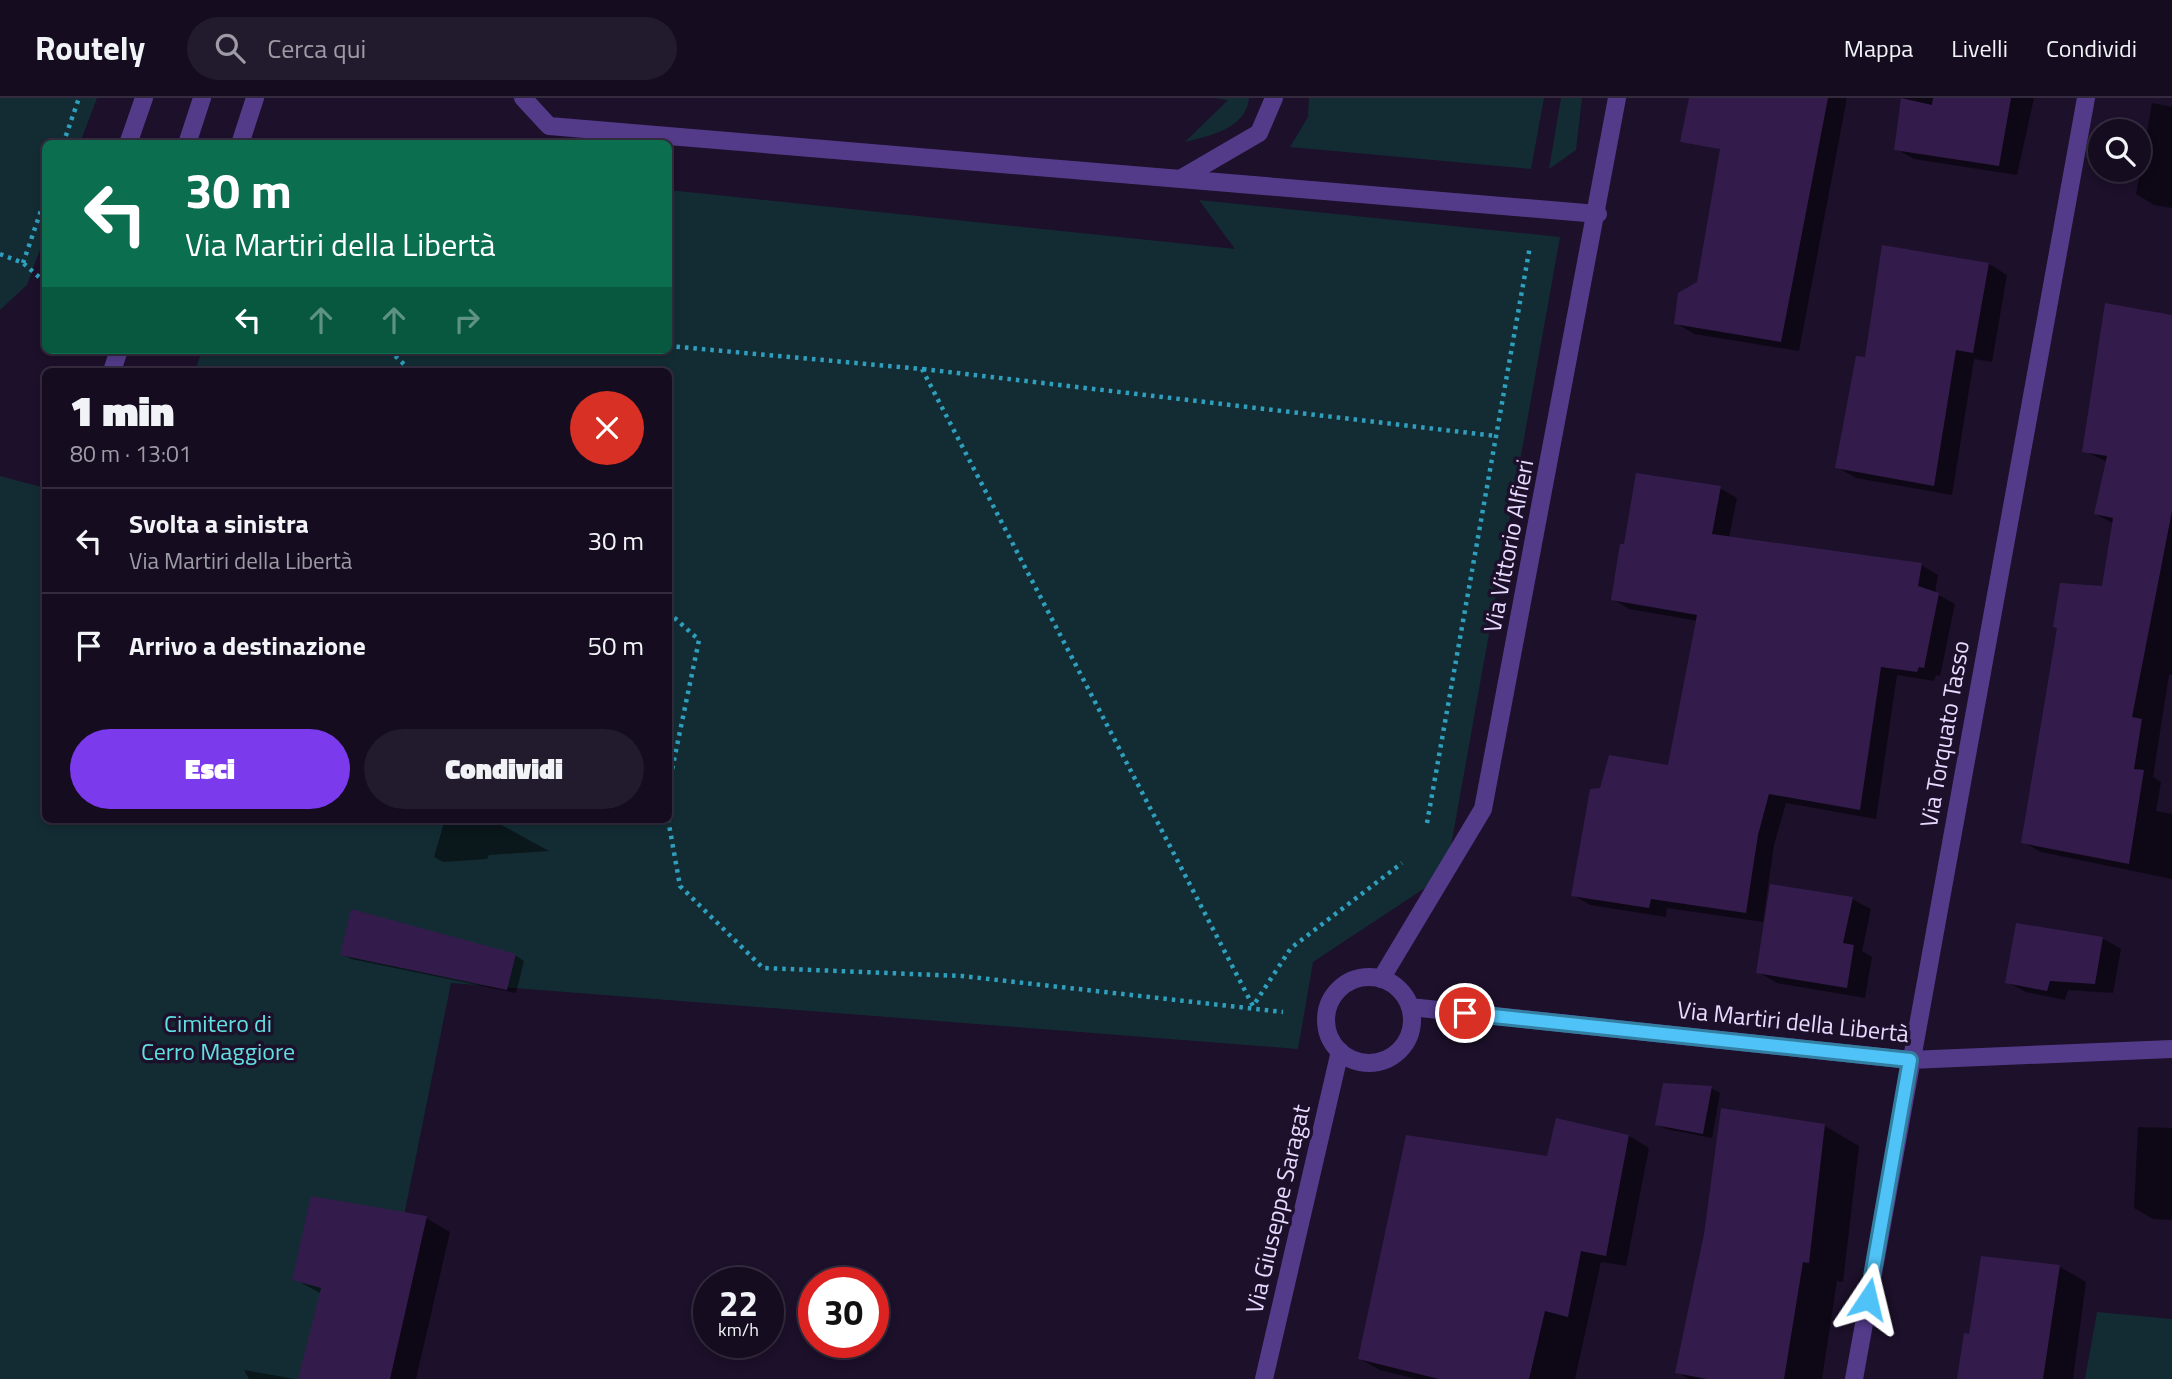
<!DOCTYPE html>
<html lang="it">
<head>
<meta charset="utf-8">
<style>
	:root { --surface:#150c20; --page:#221a2d; --text:#f1f3f6; --muted:#9d9ba5; --line:#342c3e; --accent:#7c3aed }
	body { margin:0; font-family:"Titillium Web",sans-serif; background:var(--page); color:var(--text); height:100vh; display:flex; flex-direction:column; font-size:26px; white-space:nowrap }
	* { box-sizing:border-box; margin:0 }
	p { font-size:23px; color:var(--muted) }
	.icon { flex:none; width:38px; height:38px; fill:none; stroke:currentColor; stroke-width:2; stroke-linecap:round; stroke-linejoin:round }
	.map { position:relative; flex:1; overflow:hidden }
	.side { position:absolute; left:42px; top:270px; width:630px; height:455px; display:flex; flex-direction:column; background:var(--surface); border-radius:10px; box-shadow:0 4px 10px #0003,0 0 0 2px var(--line) }
	.side>* { flex:none }
	.banner { position:absolute; left:42px; top:42px; width:630px; height:214px; border-radius:10px; box-shadow:0 4px 10px #0003,0 0 0 2px var(--line); background:#0b6e4f; color:#fff; overflow:hidden }
	.fabs { position:absolute; left:2088px; top:21px; display:grid; gap:14px }
	.fabs a { display:grid; place-items:center; width:63px; height:63px; border-radius:50%; background:var(--surface); box-shadow:0 4px 10px #0003,0 0 0 2px var(--line); font-size:35px }
	.speed { position:absolute; left:693px; top:1169px; display:flex; gap:14px; font-size:35px; font-weight:700; text-align:center }
	.speed>* { display:grid; place-content:center; width:91px; height:91px; border-radius:50%; background:var(--surface); box-shadow:0 4px 10px #0003,0 0 0 2px var(--line); line-height:1 }
	.speed small { font-size:18px; font-weight:400 }
	.speed .limit { border:10px solid #d22; background:#fff; color:#111 }
	.pin { position:absolute; display:grid; place-items:center; width:60px; height:60px; color:#fff; margin:-30px; border:4px solid #fff; border-radius:50%; box-shadow:0 2px 7px #0007 }
	.me { position:absolute; width:77px; margin:-38px; rotate:10deg; stroke-linejoin:round; filter:drop-shadow(0 0 5px #0008) }
	.turn { display:flex; align-items:center; gap:24px; height:147px; padding:0 28px; font-size:32px }
	.turn .icon { width:91px; height:91px; stroke-width:2.5 }
	.turn b { display:block; font-size:49px; line-height:60px }
	.lanes { display:flex; align-items:center; height:66px; padding:0 28px; background:#0003; justify-content:center; gap:35px; direction:ltr }
	.lanes .off { opacity:.35 }
	.round { display:grid; place-items:center; flex:none; width:74px; height:74px; border-radius:37px; background:var(--page) }
	.headline { display:flex; align-items:center; justify-content:space-between; height:119px; padding:0 28px }
	h1 { font-size:42px; font-weight:800; line-height:52px }
	.button { display:flex; gap:14px; margin-top:auto; padding:14px 28px }
	.button a { flex:1; height:80px; border-radius:42px; background:var(--accent); color:#fff; font-size:28px; font-weight:800; line-height:80px; text-align:center }
	.button a+a { background:var(--page); color:var(--text) }
	ul { padding:0; list-style:none }
	li { display:flex; align-items:center; gap:21px; height:105px; padding:0 28px; border-top:2px solid var(--line) }
	li div { flex:1 }
	li b { display:block; font-size:26px }
	li em { font-style:normal }
	header { display:flex; align-items:center; gap:42px; box-sizing:border-box; height:98px; padding:0 35px; background:var(--surface); border-bottom:2px solid var(--line) }
	header strong { font-size:33px }
	nav { display:flex; gap:38px; margin-inline-start:auto; font-size:24px }
	.search { width:490px; height:63px; background:var(--page); display:flex; align-items:center; gap:18px; box-sizing:border-box; padding:0 24px; border-radius:38px; color:var(--muted); font-size:26px }
	.map>svg:first-child { display:block }
	.green { fill:#132c34 }
	.shadow { fill:#0007 }
	.building { fill:#331c4b }
	.lines { fill:none; stroke-linecap:round; stroke-linejoin:round }
	.path { stroke:#2f9fbe; stroke-width:4.5; stroke-dasharray:3.5 5; stroke-linecap:butt }
	.lane { stroke:#533b8a; stroke-width:18 }
	.street { stroke:#533b8a; stroke-width:18 }
	.route-casing { stroke:#337fa1; stroke-width:18 }
	.route { stroke:#4fc3f7; stroke-width:12 }
	.labels { text-anchor:middle; stroke-width:7; stroke-linejoin:round; paint-order:stroke }
	.street-label { font-size:24px; fill:#e8d9ff; stroke:#1c102a }
	.park-label { font-size:24px; fill:#62dfe2; stroke:#1c102a }
</style>
</head>
<body>
<header>
<strong>Routely</strong>
<div class="search"><svg class="icon" aria-label="search" viewBox="0 0 24 24"><circle cx="10" cy="10" r="6"/><path d="M15 15l6 6"/></svg>Cerca qui</div>
<nav><a>Mappa</a><a>Livelli</a><a>Condividi</a></nav>
</header>
<div class="map">
<svg width="2172" height="1281" viewBox="0 0 2172 1281">
	<rect width="100%" height="100%" fill="#1c102a"/>
	<path class="green" d="M0,0h97l-17,45 -34,1 -1,92 -18,49 -27,25z
		M1215,0h34c-3,31 -40,38 -64,44l43,-42z
		M1309,0h235l-13,71 -241,-22 18,-30z
		M1561,0h21l-6,52 -27,19z
		M669,92l566,59 -36,-49 361,37 -114,637 -133,88 -15,87 -847,-66 -80,396h-371v-903l45,12 1,331h622v-448h-470l-2,-3 6,-18h466z
		M2097,1214l75,7v60h-87z"/>
	<path class="shadow" d="M1746,0h101l-48,253 -105,-17 -18,-11 23,-40z
		M1903,0h131l-17,77 -103,-16 -18,-10z
		M2152,5l20,4v101l-18,-3 -18,-11z
		M1989,166l18,11 -15,87 -18,-3 -22,136 -96,-17 -19,-11 30,-108z
		M2172,218v359h-3l-16,102 8,5 -5,29 16,3v65l-131,-27 -18,-10 81,-254 10,-64 -18,-10 12,-52 -24,-11z
		M1720,390l17,10 -8,40 192,27 17,10 -3,18 20,11 -15,72 -4,-1 -2,6 -37,-6 -21,144 -90,-16 -12,42 -11,77 -96,-14 -1,9 -76,-12 -17,-10 96,-128 29,-146 -69,-12 -16,-10z
		M445,721h52l-1,3 53,29 -60,4 -2,4 -44,3 -9,-5z
		M1852,801l19,10 -9,42 10,6 -7,41 -88,-15 -19,-11z
		M2102,840l19,11 -8,44 -45,-3 -3,10 -39,-8 -19,-10z
		M342,856l173,1 9,6 -8,32 -165,-34z
		M1711,990l9,5 -8,45 -46,-9 -9,-5z
		M1557,1022l72,16 20,12 -23,118 -25,-4 -26,117h-159l-36,-9 -20,-11 189,-201z
		M1825,1028l34,20 -16,136 -6,-1 -15,98h-133l-12,-7z
		M2138,1029l34,1v92l-19,-1 -19,-11z
		M426,1120l24,14 -34,147h-116l22,-85 -28,-15z
		M1982,1160l78,9 26,15 -13,97h-114l12,-44z
		M244,1272l51,9h-46z"/>
	<path class="building" d="M1689,0h139l-47,244 -107,-18 4,-31 19,-11 23,-133 -40,-7z
		M1901,0l31,7 1,-7h78l-12,68 -105,-16z
		M1882,147l107,18 -16,90 -17,-3 -22,136 -99,-18 21,-112 9,1z
		M2105,205l67,12v196l-40,206 10,2 -8,50 10,1 -15,94 -108,-21 36,-215 -4,-1 7,-44 42,3 11,-68 -19,-4 13,-58 -25,-4z
		M1636,375l85,13 -9,48 210,29 -4,23 21,7 -15,75 -5,-1 -2,5 -36,-5 -21,143 -91,-16 -11,41 -12,78 -95,-14 -2,9 -78,-12 19,-107 10,-1 9,-33 59,10 29,-150 -86,-15 9,-56h4z
		M1770,786l83,13 -10,46 11,2 -7,43 -91,-15z
		M351,811l165,45 -9,36 -167,-35z
		M2016,825l87,14 -8,47 -45,-3 -3,10 -42,-8z
		M1663,985l49,3 -9,48 -48,-9z
		M1721,1010l104,16 -16,139 -6,-1 -19,117h-77l-32,-6 29,-139z
		M1556,1020l73,17 -23,121 -25,-5 -13,66 -23,-6 -16,68h-90l-81,-20 48,-224 141,21z
		M311,1098l116,20 -37,163h-92l23,-91 -29,-8z
		M1981,1158l79,9 -17,114h-86l7,-46 5,1z"/>
	<g class="lines">
		<path class="path" d="M63,46l16,-46
			M0,156l23,9 23,20
			M23,165l23,-67
			M668,248l254,23 331,637 38,-58 111,-85
			M389,252l22,21
			M923,271l573,67
			M668,514l31,28 -31,149
			M668,721l12,67 83,82 199,8 321,36
			M1427,725l103,-577"/>
		<path class="lane" d="M523,0l26,28 1049,88
			M128,46l16,-46
			M240,46l15,-46
			M1180,81l79,-46 15,-35"/>
		<path class="street" d="M187,46l15,-46
			M112,273l7,-21
			M1326 922a43 43 0 1 1 86 0a43 43 0 1 1-86 0Z
			M1381,881l102,-170 134,-711
			M1410,909l500,53 262,-11
			M1264,1281l76,-328
			M1854,1281l232,-1281"/>
	</g>
	<g class="lines">
		<g class="route-casing">
			<path id="route" d="M1465,915l445,47 -42,239"/>
		</g>
		<use href="#route" class="route"/>
	</g>
	<g class="labels">
		<g class="street-label">
			<text transform="translate(1509 448) rotate(-79)" y="8">Via Vittorio Alfieri</text>
			<text transform="translate(1945 636) rotate(-80)" y="8">Via Torquato Tasso</text>
			<text transform="translate(1793 924) rotate(6)" y="8">Via Martiri della Libertà</text>
			<text transform="translate(1278 1111) rotate(-77)" y="8">Via Giuseppe Saragat</text>
		</g>
		<g class="park-label">
			<text x="218" y="934">Cimitero di<tspan x="218" dy="28">Cerro Maggiore</tspan></text>
		</g>
	</g>
</svg>
<div class="fabs">
<a><svg class="icon" aria-label="search" viewBox="0 0 24 24"><circle cx="10" cy="10" r="6"/><path d="M15 15l6 6"/></svg></a>
</div>
<div class="speed"><div>22<small>km/h</small></div><div class="limit">30</div></div>
<div class="pin" style="left:1465px;top:915px;background:#d93025"><svg class="icon" aria-label="arrive" viewBox="0 0 24 24"><path d="M6 21V4h12l-3 4 3 4H6"/></svg></div>
<svg class="me" style="left:1868px;top:1201px" viewBox="-20 -20 40 40"><path d="M0-17L14 15 0 8-14 15z" fill="#4fc3f7" stroke="#fff" stroke-width="4"/></svg>
<div class="banner">
<div class="turn"><svg class="icon" aria-label="left" viewBox="0 0 24 24"><path d="M17 20v-9H6M10 6l-5 5 5 5"/></svg><div><b>30 m</b>Via Martiri della Libertà</div></div>
<div class="lanes"><svg class="icon" aria-label="left" viewBox="0 0 24 24"><path d="M17 20v-9H6M10 6l-5 5 5 5"/></svg><svg class="icon off" aria-label="ahead" viewBox="0 0 24 24"><path d="M12 20V5M6 11l6-6 6 6"/></svg><svg class="icon off" aria-label="ahead" viewBox="0 0 24 24"><path d="M12 20V5M6 11l6-6 6 6"/></svg><svg class="icon off" aria-label="right" viewBox="0 0 24 24"><path d="M7 20v-9h11M14 6l5 5-5 5"/></svg></div>
</div>
<section class="side">
<div class="headline"><div><h1>1 min</h1><p>80 m · 13:01</p></div><a class="round" style="background:#d93025;color:#fff"><svg class="icon" aria-label="close" viewBox="0 0 24 24"><path d="M6 6l12 12M18 6L6 18"/></svg></a></div>
<ul>
<li><svg class="icon" aria-label="left" viewBox="0 0 24 24"><path d="M17 20v-9H6M10 6l-5 5 5 5"/></svg><div><b>Svolta a sinistra</b><p>Via Martiri della Libertà</p></div><em>30 m</em></li>
<li><svg class="icon" aria-label="arrive" viewBox="0 0 24 24"><path d="M6 21V4h12l-3 4 3 4H6"/></svg><div><b>Arrivo a destinazione</b></div><em>50 m</em></li>
</ul>
<div class="button"><a>Esci</a><a>Condividi</a></div>
</section>
</div>
</body>
</html>
